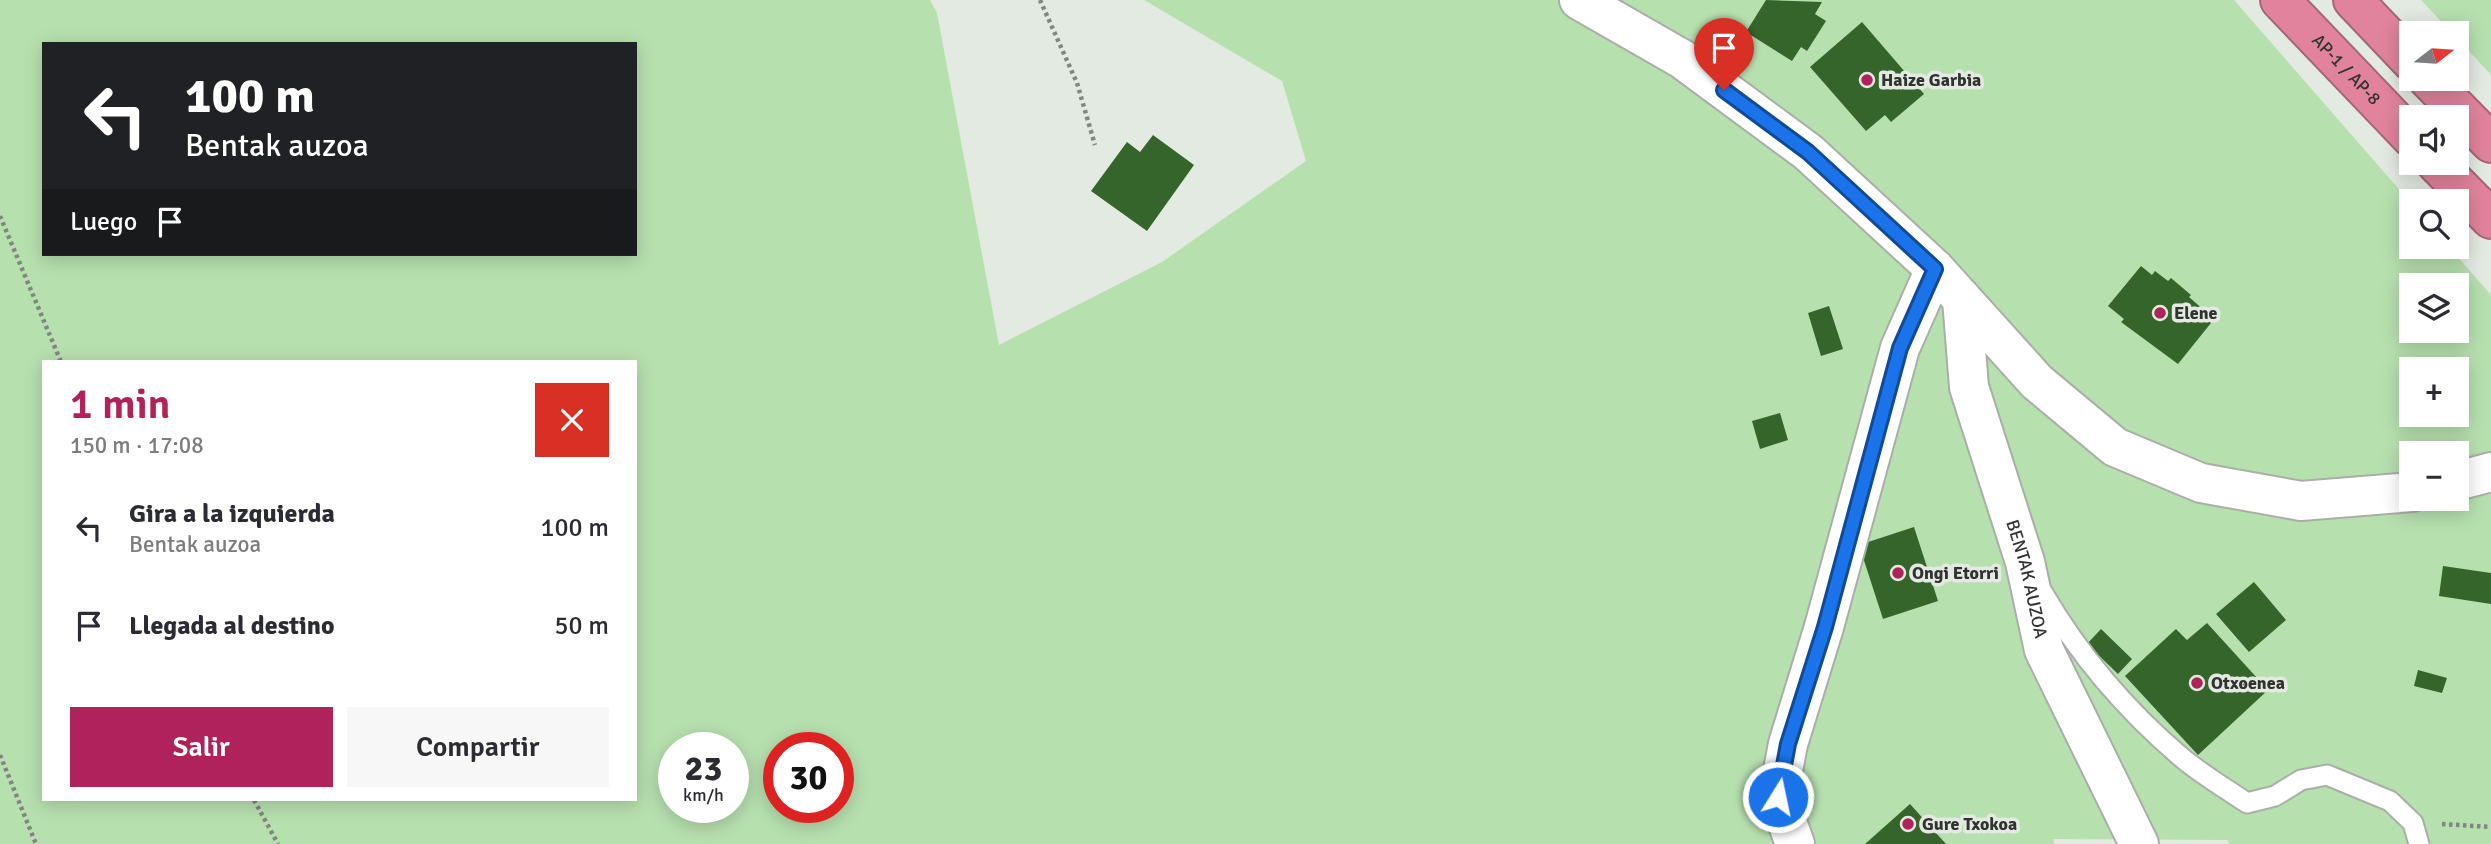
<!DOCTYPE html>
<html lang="es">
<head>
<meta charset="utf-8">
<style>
	:root { --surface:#fff; --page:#f7f7f7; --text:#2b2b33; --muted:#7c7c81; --accent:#b0225a }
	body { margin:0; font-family:Signika,sans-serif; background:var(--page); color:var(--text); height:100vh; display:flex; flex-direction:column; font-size:26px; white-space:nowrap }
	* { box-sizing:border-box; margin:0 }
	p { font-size:23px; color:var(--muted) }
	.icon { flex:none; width:38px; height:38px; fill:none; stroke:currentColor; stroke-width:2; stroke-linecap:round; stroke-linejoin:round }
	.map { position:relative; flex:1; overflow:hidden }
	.details { position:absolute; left:42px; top:360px; width:595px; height:441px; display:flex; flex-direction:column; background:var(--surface); border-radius:0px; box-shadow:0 4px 18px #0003 }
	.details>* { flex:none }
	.hud { position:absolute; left:42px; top:42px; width:595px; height:214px; border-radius:0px; box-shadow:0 4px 18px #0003; background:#202124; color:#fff; overflow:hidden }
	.needle { width:46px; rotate:73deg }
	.controls { position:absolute; left:2399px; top:21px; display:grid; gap:14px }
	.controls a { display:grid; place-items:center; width:70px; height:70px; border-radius:0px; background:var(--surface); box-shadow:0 4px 18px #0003; font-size:35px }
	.speed { position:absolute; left:658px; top:732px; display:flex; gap:14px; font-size:35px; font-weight:700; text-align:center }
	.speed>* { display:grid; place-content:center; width:91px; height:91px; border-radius:50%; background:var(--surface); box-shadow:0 4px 18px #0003; line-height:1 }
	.speed small { font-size:18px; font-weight:400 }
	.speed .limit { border:10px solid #d22; background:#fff; color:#111 }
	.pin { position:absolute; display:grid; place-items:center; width:60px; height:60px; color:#fff; margin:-72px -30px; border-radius:50% 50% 50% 0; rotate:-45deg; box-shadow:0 0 7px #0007 }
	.pin .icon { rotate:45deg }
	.me { position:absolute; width:77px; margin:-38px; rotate:10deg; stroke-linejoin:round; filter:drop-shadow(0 0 5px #0008) }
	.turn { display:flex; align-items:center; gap:24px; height:147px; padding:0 28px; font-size:32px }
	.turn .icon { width:91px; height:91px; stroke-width:2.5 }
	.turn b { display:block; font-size:49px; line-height:60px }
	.then { display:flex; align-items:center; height:66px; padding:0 28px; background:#0003; gap:14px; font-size:26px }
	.round { display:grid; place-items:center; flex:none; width:74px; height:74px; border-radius:0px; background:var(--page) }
	.head { display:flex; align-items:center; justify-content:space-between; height:119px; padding:0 28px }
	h1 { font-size:42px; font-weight:600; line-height:52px; color:var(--accent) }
	.primary-button { display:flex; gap:14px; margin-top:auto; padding:14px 28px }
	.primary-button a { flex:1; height:80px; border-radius:0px; background:var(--accent); color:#fff; font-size:28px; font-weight:600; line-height:80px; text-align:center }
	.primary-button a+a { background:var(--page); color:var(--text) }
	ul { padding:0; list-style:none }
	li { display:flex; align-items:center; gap:21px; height:98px; padding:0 28px }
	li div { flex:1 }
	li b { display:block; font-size:26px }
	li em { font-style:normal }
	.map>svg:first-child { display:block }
	.green { fill:#b7e0af; fill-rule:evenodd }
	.building { fill:#35652a }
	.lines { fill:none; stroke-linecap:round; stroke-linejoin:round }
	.lane-casing { stroke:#a9afa7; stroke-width:23 }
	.street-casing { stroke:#a9afa7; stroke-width:42 }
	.secondary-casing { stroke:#a9afa7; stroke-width:42 }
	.highway-casing { stroke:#a36776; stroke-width:42 }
	.path { stroke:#818680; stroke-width:4.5; stroke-dasharray:3.5 3.5; stroke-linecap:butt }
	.lane { stroke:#fff; stroke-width:19 }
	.street { stroke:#fff; stroke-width:38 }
	.secondary { stroke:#fff; stroke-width:38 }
	.highway { stroke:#e1839c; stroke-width:38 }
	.route-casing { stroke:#114b97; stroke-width:18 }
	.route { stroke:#1a73e8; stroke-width:12 }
	.poi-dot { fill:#b0225a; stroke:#e3eae1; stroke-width:2.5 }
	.labels { text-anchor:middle; stroke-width:7; stroke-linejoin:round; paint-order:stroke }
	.street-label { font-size:18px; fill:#303330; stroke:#e3eae1 }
	.poi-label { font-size:18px; font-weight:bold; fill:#303330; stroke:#e3eae1; text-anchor:start }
</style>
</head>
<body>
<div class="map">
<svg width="2491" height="844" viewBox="0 0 2491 844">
	<rect width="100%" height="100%" fill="#e3eae1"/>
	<path class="green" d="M0,0h930l7,13 62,332 163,-83 144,-101 -24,-80 -138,-81h1090l177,203 1,44h37l42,48v549h-262l-1,-4 -175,-1 1,5h-2054zM44,44h591v210h-591zM2412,285h45v46h-45zM44,362h591v438h-591zM2412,369h45v46h-45zM2412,453h45v46h-45zM674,747h59v60h-59zM779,747h59v60h-59z
		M2421,0h70v75l-34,-37v-5h-5z"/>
	<path class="building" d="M1766,0l56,2 -7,12 11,7 -19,30 -6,-4 -9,14 -46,-29z
		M1862,22l62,72 -33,28 -6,-7 -19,16 -56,-64z
		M1153,135l41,30 -47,66 -56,-40 36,-49 13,10z
		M2141,266l11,9 3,-4 13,10 3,-3 20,17 -2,2 16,14 -4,5 10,7 -33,41 -57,-42 3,-3 -16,-13z
		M1829,306l14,43 -22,7 -13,-43z
		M1780,413l8,27 -28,9 -8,-28z
		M1914,527l24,74 -55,18 -24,-74z
		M2443,566l48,7v31l-52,-8z
		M2254,582l32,38 -37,32 -33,-38z
		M2207,623l61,67 -70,65 -73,-79 51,-47 11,11z
		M2101,629l31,30 -14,15 -31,-30z
		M2418,670l29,8 -5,15 -28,-7z
		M1910,804l36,40h-81z"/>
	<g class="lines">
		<g class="lane-casing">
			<path id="lane" d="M2043,593c36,62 83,117 138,164 20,17 44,31 66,46l28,-7 26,-16 26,-5 63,26 23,22 6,21"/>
		</g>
		<g class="street-casing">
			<g id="street">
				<path id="s1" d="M1962,299l7,88 56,175 19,88 95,194"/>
				<path d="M1795,844l-17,-47 10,-53 36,-117 76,-279 35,-79"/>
			</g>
		</g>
		<g class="secondary-casing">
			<path id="secondary" d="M1579,0l103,59 126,93 127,117 102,113 78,65 86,36 100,18 111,-9
				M2457,481l34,-9"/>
		</g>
		<g class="highway-casing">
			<g id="highway">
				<path id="s2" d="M2280,0l132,138"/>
				<path d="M2353,0l59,62"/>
				<path d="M2428,79l63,64"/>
				<path d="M2436,163l55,56"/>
			</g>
		</g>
		<path class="path" d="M1040,0l37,83 18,62
			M0,216l61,146
			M0,755l36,89
			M254,800l24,44
			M2442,824l49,3"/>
		<use href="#lane" class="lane"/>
		<use href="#street" class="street"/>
		<use href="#secondary" class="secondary"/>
		<use href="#highway" class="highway"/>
	</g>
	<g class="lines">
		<g class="route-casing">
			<path id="route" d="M1724,90l84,62 127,117 -35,79 -75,279 -37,117 -10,53"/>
		</g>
		<use href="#route" class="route"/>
	</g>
	<g class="poi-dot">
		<circle cx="1867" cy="80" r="7"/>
		<circle cx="2160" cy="313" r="7"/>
		<circle cx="1898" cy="573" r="7"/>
		<circle cx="2197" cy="683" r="7"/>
		<circle cx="1908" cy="824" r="7"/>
	</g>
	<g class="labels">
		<g class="street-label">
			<text dy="6" stroke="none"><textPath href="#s2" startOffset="96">AP-1 / AP-8</textPath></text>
			<text dy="6" stroke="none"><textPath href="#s1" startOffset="289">BENTAK AUZOA</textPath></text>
		</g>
		<g class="poi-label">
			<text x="1881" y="86">Haize Garbia</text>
			<text x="2174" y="319">Elene</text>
			<text x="1912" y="579">Ongi Etorri</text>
			<text x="2211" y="689">Otxoenea</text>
			<text x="1922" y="830">Gure Txokoa</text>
		</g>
	</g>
</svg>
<div class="controls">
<a><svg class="needle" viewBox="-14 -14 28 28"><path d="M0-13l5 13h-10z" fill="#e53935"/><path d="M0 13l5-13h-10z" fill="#7c7c81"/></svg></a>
<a><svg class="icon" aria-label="sound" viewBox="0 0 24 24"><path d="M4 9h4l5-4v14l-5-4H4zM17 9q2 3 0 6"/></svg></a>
<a><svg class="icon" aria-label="search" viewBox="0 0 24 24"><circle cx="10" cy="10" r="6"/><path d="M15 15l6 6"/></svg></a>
<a><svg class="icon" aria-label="layers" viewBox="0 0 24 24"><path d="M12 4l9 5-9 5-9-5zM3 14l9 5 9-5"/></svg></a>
<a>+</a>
<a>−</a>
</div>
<div class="speed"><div>23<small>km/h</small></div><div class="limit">30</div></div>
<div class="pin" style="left:1724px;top:90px;background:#d93025"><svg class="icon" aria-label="arrive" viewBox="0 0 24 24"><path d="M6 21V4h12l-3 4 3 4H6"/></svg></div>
<svg class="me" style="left:1778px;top:797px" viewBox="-20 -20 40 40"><circle r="17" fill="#1a73e8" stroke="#fff" stroke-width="3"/><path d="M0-11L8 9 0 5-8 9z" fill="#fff"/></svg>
<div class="hud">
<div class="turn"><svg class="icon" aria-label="left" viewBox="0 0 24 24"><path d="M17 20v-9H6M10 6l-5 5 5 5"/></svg><div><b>100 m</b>Bentak auzoa</div></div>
<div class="then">Luego<svg class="icon" aria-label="arrive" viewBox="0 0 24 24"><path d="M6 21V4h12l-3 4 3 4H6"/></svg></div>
</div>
<section class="details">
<div class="head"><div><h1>1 min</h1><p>150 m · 17:08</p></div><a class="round" style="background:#d93025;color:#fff"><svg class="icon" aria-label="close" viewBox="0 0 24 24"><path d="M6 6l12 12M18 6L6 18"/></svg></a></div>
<ul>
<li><svg class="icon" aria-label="left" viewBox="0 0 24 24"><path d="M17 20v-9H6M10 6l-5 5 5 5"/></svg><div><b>Gira a la izquierda</b><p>Bentak auzoa</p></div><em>100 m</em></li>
<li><svg class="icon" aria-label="arrive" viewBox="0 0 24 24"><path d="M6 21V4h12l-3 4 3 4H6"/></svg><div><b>Llegada al destino</b></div><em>50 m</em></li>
</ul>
<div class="primary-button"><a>Salir</a><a>Compartir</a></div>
</section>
</div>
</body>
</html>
